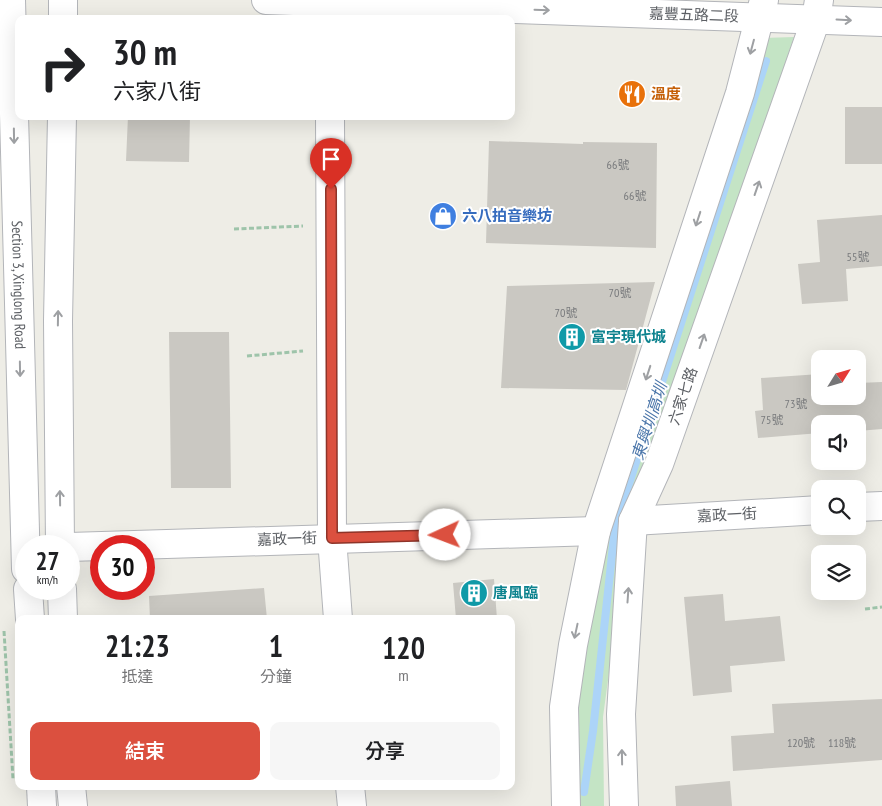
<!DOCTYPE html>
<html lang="zh-TW">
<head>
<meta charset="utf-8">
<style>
	:root { --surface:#fff; --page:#f6f6f6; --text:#202124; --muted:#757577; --accent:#db503f }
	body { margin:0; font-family:"PT Sans Narrow","Noto Sans TC",sans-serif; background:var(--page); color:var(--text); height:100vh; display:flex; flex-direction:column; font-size:19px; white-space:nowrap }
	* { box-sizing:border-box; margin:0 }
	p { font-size:16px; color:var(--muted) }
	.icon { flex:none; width:28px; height:28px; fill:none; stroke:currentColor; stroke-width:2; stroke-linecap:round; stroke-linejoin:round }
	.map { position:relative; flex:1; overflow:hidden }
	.sheet { position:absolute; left:15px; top:615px; width:500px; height:175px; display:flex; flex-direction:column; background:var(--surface); border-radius:10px; box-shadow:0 5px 20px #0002 }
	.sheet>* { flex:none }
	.hud { position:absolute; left:15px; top:15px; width:500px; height:105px; border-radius:10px; box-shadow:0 5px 20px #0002; background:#fff; color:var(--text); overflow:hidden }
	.needle { width:32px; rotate:53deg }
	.fabs { position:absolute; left:811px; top:350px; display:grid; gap:10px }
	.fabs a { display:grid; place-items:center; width:55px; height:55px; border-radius:10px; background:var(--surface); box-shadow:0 5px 20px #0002; font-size:25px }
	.speed { position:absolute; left:15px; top:535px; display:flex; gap:10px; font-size:25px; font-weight:700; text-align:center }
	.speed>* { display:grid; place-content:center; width:65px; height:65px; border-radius:50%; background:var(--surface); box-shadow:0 5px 20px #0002; line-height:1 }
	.speed small { font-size:12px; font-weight:400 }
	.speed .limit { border:8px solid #d22; background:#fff; color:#111 }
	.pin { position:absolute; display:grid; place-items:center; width:42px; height:42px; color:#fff; margin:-51px -21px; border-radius:50% 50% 50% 0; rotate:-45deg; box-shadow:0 0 5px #0007 }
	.pin .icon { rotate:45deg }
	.me { position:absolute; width:55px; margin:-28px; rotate:268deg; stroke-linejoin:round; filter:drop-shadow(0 0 4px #0008) }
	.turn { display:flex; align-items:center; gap:18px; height:105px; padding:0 15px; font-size:22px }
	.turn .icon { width:65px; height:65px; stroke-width:2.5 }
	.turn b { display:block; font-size:35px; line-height:42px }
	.eta { display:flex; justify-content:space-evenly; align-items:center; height:85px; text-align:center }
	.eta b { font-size:30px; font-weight:600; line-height:35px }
	.cta { display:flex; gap:10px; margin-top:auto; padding:10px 15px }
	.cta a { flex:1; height:58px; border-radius:10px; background:var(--accent); color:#fff; font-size:20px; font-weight:600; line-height:58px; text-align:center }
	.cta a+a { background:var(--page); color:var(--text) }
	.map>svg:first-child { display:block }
	.green { fill:#c4e4c5 }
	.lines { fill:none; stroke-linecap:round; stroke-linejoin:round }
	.stream { stroke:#acd4f8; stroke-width:8 }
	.building { fill:#cac8c2 }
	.minor-casing { stroke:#b3b5b9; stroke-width:30 }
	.path { stroke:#9ec4aa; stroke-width:3; stroke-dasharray:5 2.5; stroke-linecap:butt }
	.minor { stroke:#fff; stroke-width:28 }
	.oneway { stroke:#9ea0a3 }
	.route-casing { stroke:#8e3429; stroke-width:12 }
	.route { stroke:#db503f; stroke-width:9 }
	.labels { text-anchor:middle; stroke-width:4; stroke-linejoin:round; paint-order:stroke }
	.number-label { font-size:12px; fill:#787a7c }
	.street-label { font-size:15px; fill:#5d6065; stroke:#fff }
	.food-label { font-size:15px; font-weight:bold; fill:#c56008; stroke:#fff; text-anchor:start }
	.shop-label { font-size:15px; font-weight:bold; fill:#366cbe; stroke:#fff; text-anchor:start }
	.culture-label { font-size:15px; font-weight:bold; fill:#0d838f; stroke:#fff; text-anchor:start }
	.water-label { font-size:16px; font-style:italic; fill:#4a75a9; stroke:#fff }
</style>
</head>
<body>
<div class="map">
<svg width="882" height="806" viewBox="0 0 882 806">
	<rect width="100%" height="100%" fill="#eeede6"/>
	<path class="green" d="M794,37l-166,495 -25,185 1,89h-27l-4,-98 30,-178 160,-492z"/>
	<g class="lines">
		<path class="stream" d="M584,792l9,-61 22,-204 151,-466"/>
	</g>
	<path class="building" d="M845,107h37v57h-37z
		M128,116h62l-1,46 -63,-1z
		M489,141l94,3v-2l74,1 -1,105 -170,-5z
		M882,215v51l-36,3 2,32 -46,3 -4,-40 22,-2 -3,-42z
		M655,282l-29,108 -125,-2 6,-102z
		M169,332h60l2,156h-60z
		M820,374v22h38v-13l24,-1v47l-24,2v-7h-38v9l-62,5 -3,-27 8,-1 -2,-32z
		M494,579l3,40h-41l-3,-36z
		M264,588l3,31h-117l-1,-23z
		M723,594l2,27 55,-5 5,45 -55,5 2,26 -39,4 -9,-99z
		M882,699v61l-149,11 -2,-35 43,-3 -2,-29z
		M730,781l2,25h-56l-1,-20z"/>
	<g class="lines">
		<g class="minor-casing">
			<g id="minor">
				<path id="s1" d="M11,0l15,569"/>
				<path d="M266,0l616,22"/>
				<path d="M63,19v-19"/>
				<path d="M330,116l2,422 6,81"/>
				<path d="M858,507l24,-1"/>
				<path d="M633,521l187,-11"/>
				<path d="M60,546l-2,-225 4,-205"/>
				<path d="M69,547l527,-16"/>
				<path d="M28,589l2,30"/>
				<path d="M62,589l1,30"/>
				<path d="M41,786l1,20"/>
				<path d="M71,786l2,20"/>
				<path d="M350,786l2,20"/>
				<path d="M566,806l-2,-99 9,-62 23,-114 144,-438 24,-93"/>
				<path d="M624,806l-3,-92 12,-193 26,-57 157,-445 3,-19"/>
			</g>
		</g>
		<path class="path" d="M234,229l69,-3
			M247,356l56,-5
			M865,609l17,-2
			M4,631l9,148"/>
		<use href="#minor" class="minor"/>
	</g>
	<defs><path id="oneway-shaft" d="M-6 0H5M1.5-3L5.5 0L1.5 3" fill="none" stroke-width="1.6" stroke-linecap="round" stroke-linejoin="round" transform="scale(1.25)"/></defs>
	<g class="oneway">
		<use href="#oneway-shaft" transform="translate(542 10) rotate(2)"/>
		<use href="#oneway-shaft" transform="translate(844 20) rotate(3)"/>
		<use href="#oneway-shaft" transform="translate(752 47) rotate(105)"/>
		<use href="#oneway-shaft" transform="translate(14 136) rotate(89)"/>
		<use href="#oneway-shaft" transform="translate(757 188) rotate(-71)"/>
		<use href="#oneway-shaft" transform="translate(698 219) rotate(108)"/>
		<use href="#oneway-shaft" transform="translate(58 318) rotate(-89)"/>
		<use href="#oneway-shaft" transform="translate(702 341) rotate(-71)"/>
		<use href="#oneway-shaft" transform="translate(20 369) rotate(89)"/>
		<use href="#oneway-shaft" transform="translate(648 373) rotate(108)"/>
		<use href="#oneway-shaft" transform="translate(60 498) rotate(-91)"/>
		<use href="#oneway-shaft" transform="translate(628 595) rotate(-86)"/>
		<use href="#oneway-shaft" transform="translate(576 631) rotate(102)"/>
		<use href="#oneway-shaft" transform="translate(622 757) rotate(-91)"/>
	</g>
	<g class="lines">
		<g class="route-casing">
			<path id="route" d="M331,189l1,349 113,-3"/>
		</g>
		<use href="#route" class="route"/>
	</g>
	<defs>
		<g id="restaurant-disc" transform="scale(1.4375)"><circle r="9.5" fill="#e8710a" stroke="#fff"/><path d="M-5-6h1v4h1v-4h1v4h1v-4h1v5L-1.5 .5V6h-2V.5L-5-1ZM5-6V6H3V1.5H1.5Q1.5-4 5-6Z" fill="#fff"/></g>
		<g id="shop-disc" transform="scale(1.4375)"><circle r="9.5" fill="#3f7fe0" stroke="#fff"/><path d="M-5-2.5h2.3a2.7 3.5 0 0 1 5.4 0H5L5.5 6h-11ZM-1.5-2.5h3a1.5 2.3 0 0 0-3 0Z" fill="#fff"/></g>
		<g id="building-disc" transform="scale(1.4375)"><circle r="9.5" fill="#0f9aa8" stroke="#fff"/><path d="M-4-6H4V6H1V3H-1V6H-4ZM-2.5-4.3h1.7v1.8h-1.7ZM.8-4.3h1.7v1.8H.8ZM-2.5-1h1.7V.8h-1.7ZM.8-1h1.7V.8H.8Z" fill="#fff"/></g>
	</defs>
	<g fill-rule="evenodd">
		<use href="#restaurant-disc" x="632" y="94"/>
		<use href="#shop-disc" x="443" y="216"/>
		<use href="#building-disc" x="572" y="337"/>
		<use href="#building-disc" x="474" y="593"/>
	</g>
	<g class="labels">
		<g class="number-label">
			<text x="618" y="169">66號</text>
			<text x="635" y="200">66號</text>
			<text x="858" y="261">55號</text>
			<text x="620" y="297">70號</text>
			<text x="566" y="317">70號</text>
			<text x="796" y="408">73號</text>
			<text x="772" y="424">75號</text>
			<text x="801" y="747">120號</text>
			<text x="842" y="747">118號</text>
		</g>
		<g class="street-label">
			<text transform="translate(694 15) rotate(2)" y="5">嘉豐五路二段</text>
			<text dy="5" stroke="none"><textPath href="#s1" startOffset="285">Section 3, Xinglong Road</textPath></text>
			<text transform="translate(683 396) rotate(-71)" y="5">六家七路</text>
			<text transform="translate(727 515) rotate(-3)" y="5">嘉政一街</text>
			<text transform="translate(287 539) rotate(-2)" y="5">嘉政一街</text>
		</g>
		<g class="food-label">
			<text x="651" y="99">溫度</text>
		</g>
		<g class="shop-label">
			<text x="462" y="221">六八拍音樂坊</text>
		</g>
		<g class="culture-label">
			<text x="591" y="342">富宇現代城</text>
			<text x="493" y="598">唐風臨</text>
		</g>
		<g class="water-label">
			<text transform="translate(649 421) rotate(-72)" y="6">東興圳高圳</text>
		</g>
	</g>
</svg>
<div class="fabs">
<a><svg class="needle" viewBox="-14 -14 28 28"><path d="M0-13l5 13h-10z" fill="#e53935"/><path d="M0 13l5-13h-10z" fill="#757577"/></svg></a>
<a><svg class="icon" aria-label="sound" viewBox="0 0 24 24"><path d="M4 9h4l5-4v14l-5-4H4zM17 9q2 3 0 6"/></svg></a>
<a><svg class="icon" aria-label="search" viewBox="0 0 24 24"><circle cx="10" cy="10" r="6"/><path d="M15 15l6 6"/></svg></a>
<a><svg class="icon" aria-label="layers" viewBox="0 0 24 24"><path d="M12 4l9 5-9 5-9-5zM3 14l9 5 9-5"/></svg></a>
</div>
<div class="speed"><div>27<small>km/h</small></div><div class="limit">30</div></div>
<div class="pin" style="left:331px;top:189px;background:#d93025"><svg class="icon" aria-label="arrive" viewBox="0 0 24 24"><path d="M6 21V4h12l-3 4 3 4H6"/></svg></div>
<svg class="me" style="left:445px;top:535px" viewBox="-20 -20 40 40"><circle r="19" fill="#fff"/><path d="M0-13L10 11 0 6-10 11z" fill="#db503f"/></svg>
<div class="hud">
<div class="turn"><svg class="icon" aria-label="right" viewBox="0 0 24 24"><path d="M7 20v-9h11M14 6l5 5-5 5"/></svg><div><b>30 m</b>六家八街</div></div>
</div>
<section class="sheet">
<div class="eta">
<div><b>21:23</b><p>抵達</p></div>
<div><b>1</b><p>分鐘</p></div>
<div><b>120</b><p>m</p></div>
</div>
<div class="cta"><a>結束</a><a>分享</a></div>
</section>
</div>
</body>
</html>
